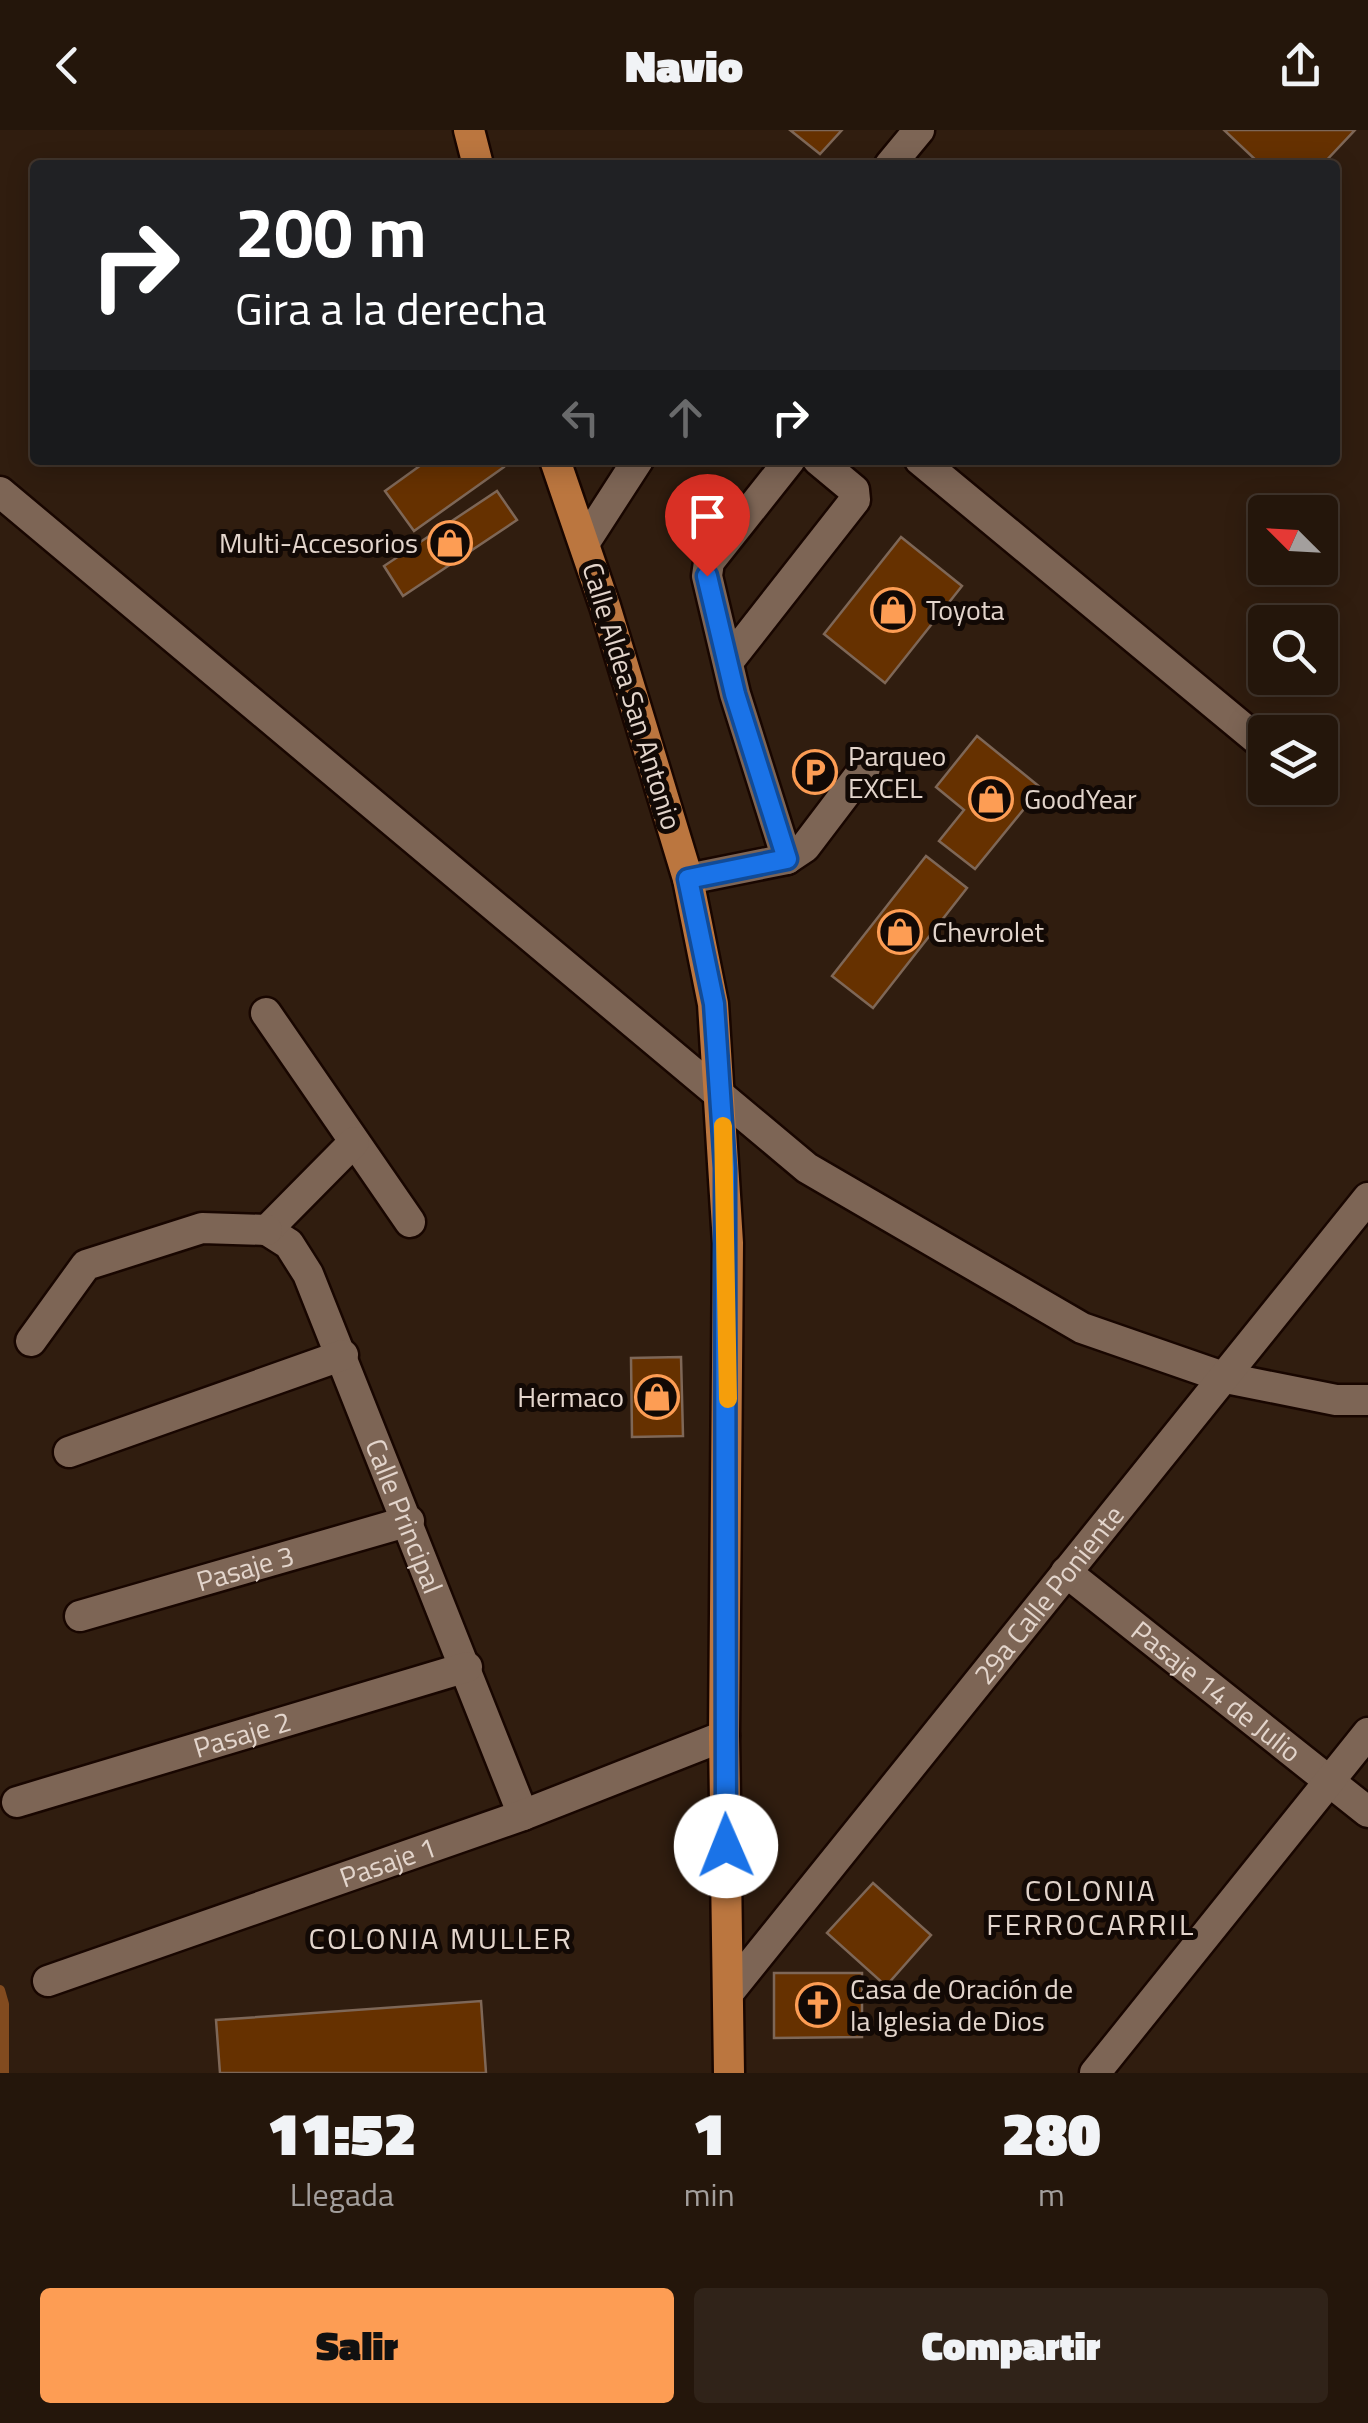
<!DOCTYPE html>
<html lang="es">
<head>
<meta charset="utf-8">
<style>
	:root { --surface:#24160b; --page:#302319; --text:#f1f3f6; --muted:#a39f9d; --line:#41352c; --accent:#fd9d54 }
	body { margin:0; font-family:"Titillium Web",sans-serif; background:var(--page); color:var(--text); height:100vh; display:flex; flex-direction:column; font-size:38px; white-space:nowrap }
	* { box-sizing:border-box; margin:0 }
	p { font-size:32px; color:var(--muted) }
	.icon { flex:none; width:55px; height:55px; fill:none; stroke:currentColor; stroke-width:2; stroke-linecap:round; stroke-linejoin:round }
	.map { position:relative; height:1943px; overflow:hidden }
	.details { display:flex; flex-direction:column; background:var(--surface); flex:1 }
	.details>* { flex:none }
	.top-card { position:absolute; left:30px; top:30px; width:1310px; height:305px; border-radius:10px; box-shadow:0 5px 25px #0003,0 0 0 2px var(--line); background:#202124; color:#fff; overflow:hidden }
	.needle { width:65px; rotate:294deg }
	.controls { position:absolute; left:1248px; top:365px; display:grid; gap:20px }
	.controls a { display:grid; place-items:center; width:90px; height:90px; border-radius:10px; background:var(--surface); box-shadow:0 5px 25px #0003,0 0 0 2px var(--line); font-size:50px }
	.pin { position:absolute; display:grid; place-items:center; width:85px; height:85px; color:#fff; margin:-102px -42px; border-radius:50% 50% 50% 0; rotate:-45deg; box-shadow:0 0 10px #0007 }
	.pin .icon { rotate:45deg }
	.me { position:absolute; width:110px; margin:-55px; rotate:359deg; stroke-linejoin:round; filter:drop-shadow(0 0 8px #0008) }
	.turn { display:flex; align-items:center; gap:35px; height:210px; padding:0 40px; font-size:45px }
	.turn .icon { width:130px; height:130px; stroke-width:2.5 }
	.turn b { display:block; font-size:70px; line-height:85px }
	.lanes { display:flex; align-items:center; height:95px; padding:0 40px; background:#0003; justify-content:center; gap:50px; direction:ltr }
	.lanes .off { opacity:.35 }
	.eta { display:flex; justify-content:space-evenly; align-items:center; height:170px; text-align:center }
	.eta b { font-size:60px; font-weight:800; line-height:70px }
	.action { display:flex; gap:20px; margin-top:auto; padding:20px 40px }
	.action a { flex:1; height:115px; border-radius:10px; background:var(--accent); color:#111; font-size:40px; font-weight:800; line-height:115px; text-align:center }
	.action a+a { background:var(--page); color:var(--text) }
	header { display:flex; justify-content:space-between; align-items:center; height:130px; padding:0 40px; background:var(--surface); font-size:45px; font-weight:800 }
	.map>svg:first-child { display:block }
	.lines { fill:none; stroke-linecap:round; stroke-linejoin:round }
	.stream { stroke:#824b1f; stroke-width:10 }
	.building { fill:#663100; stroke:#7e6757; stroke-width:2.5 }
	.minor-casing { stroke:#180600; stroke-width:35 }
	.major-casing { stroke:#180600; stroke-width:35 }
	.minor { stroke:#7d6555; stroke-width:30 }
	.major { stroke:#bb763f; stroke-width:30 }
	.route-casing { stroke:#114b97; stroke-width:25 }
	.route { stroke:#1a73e8; stroke-width:18 }
	.slow { stroke:#f59e0b; stroke-width:18 }
	.labels { text-anchor:middle; stroke-width:10; stroke-linejoin:round; paint-order:stroke }
	.poi-label { font-size:28px; fill:#e3d5cc; stroke:#120905; text-anchor:start }
	.street-label { font-size:28px; fill:#e3d5cc; stroke:#120905 }
	.neighbourhood-label { font-size:30px; letter-spacing:2.5px; fill:#e3d5cc; stroke:#120905 }
</style>
</head>
<body>
<header><svg class="icon" aria-label="back" viewBox="0 0 24 24"><path d="M15 5l-7 7 7 7"/></svg>Navio<svg class="icon" aria-label="share" viewBox="0 0 24 24"><path d="M12 15V3M7 8l5-5 5 5M5 13v7h14v-7"/></svg></header>
<div class="map">
<svg width="1368" height="1943" viewBox="0 0 1368 1943">
	<rect width="100%" height="100%" fill="#301d0f"/>
	<g class="lines">
		<path class="stream" d="M0,1860l4,14v69"/>
	</g>
	<path class="building" d="M790,0h52l-22,24z
		M1224,0h131l-33,35h-61z
		M428,330h74l2,7 -90,64 -29,-40z
		M497,361l20,29 -114,76 -19,-30z
		M901,407l61,49 -77,97 -61,-49z
		M977,606l64,52 -66,81 -36,-28 25,-31 -28,-23z
		M926,726l41,32 -94,120 -41,-32z
		M681,1227l2,79 -51,1 -1,-79z
		M873,1753l58,52 -45,51 -59,-53z
		M774,1843h88v64l-88,1z
		M481,1871l5,72h-266l-4,-53z"/>
	<g class="lines">
		<g class="minor-casing">
			<g id="minor">
				<path d="M890,35l29,-35"/>
				<path d="M920,330l345,286"/>
				<path d="M0,362l807,676 275,160 144,50 110,22h32"/>
				<path d="M585,412l53,-82"/>
				<path d="M728,532l127,-162 -1,-10 -36,-30"/>
				<path d="M787,729l-52,-165 -28,-118 2,-14 81,-102"/>
				<path d="M688,749l99,-20 18,-12 60,-79"/>
				<path d="M266,883l144,209"/>
				<path id="s1" d="M267,1100l22,14 19,30 215,541"/>
				<path d="M267,1100l87,-88"/>
				<path d="M31,1211l55,-76 116,-37 65,2"/>
				<path d="M69,1322l274,-97"/>
				<path id="s2" d="M1066,1442l302,240"/>
				<path id="s3" d="M80,1486l329,-95"/>
				<path id="s4" d="M17,1672l450,-135"/>
				<path id="s5" d="M48,1851l475,-166 201,-79"/>
				<path id="s6" d="M729,1862l639,-794"/>
				<path d="M1095,1943l273,-340"/>
			</g>
		</g>
		<g class="major-casing">
			<path id="major" d="M469,0l9,35
				M555,330l50,146 83,273 25,125 15,239 -4,493 5,337"/>
		</g>
		<use href="#minor" class="minor"/>
		<use href="#major" class="major"/>
	</g>
	<g class="lines">
		<g class="route-casing">
			<path id="route" d="M707,446l28,118 52,165 -99,20 26,125 11,164 1,678"/>
		</g>
		<use href="#route" class="route"/>
		<path class="slow" d="M723,996l5,273"/>
	</g>
	<defs>
		<g id="shop-ring" transform="scale(2.25)"><circle r="9.5" fill="#120905" stroke="#fd9d54" stroke-width="1.5"/><path d="M-5-2.5h2.3a2.7 3.5 0 0 1 5.4 0H5L5.5 6h-11ZM-1.5-2.5h3a1.5 2.3 0 0 0-3 0Z" fill="#fd9d54"/></g>
		<g id="parking-ring" transform="scale(2.25)"><circle r="9.5" fill="#120905" stroke="#fd9d54" stroke-width="1.5"/><path d="M-3.5-5.5H1a3.5 3.5 0 0 1 0 7H-1V5.5H-3.5ZM-1-3.4V-.6H.8a1.4 1.4 0 0 0 0-2.8Z" fill="#fd9d54"/></g>
		<g id="church-ring" transform="scale(2.25)"><circle r="9.5" fill="#120905" stroke="#fd9d54" stroke-width="1.5"/><path d="M-1.2-6h2.4v3.5h3.3v2.4h-3.3V6h-2.4V-.1h-3.3v-2.4h3.3Z" fill="#fd9d54"/></g>
	</defs>
	<g fill-rule="evenodd">
		<use href="#shop-ring" x="450" y="413"/>
		<use href="#shop-ring" x="893" y="480"/>
		<use href="#parking-ring" x="815" y="642"/>
		<use href="#shop-ring" x="991" y="669"/>
		<use href="#shop-ring" x="900" y="802"/>
		<use href="#shop-ring" x="657" y="1267"/>
		<use href="#church-ring" x="818" y="1875"/>
	</g>
	<g class="labels">
		<g class="poi-label">
			<text x="418" y="423" text-anchor="end">Multi-Accesorios</text>
			<text x="926" y="490">Toyota</text>
			<text x="848" y="636">Parqueo<tspan x="848" dy="32">EXCEL</tspan></text>
			<text x="1024" y="679">GoodYear</text>
			<text x="932" y="812">Chevrolet</text>
			<text x="624" y="1277" text-anchor="end">Hermaco</text>
			<text x="850" y="1869">Casa de Oración de<tspan x="850" dy="32">la Iglesia de Dios</tspan></text>
		</g>
		<g class="street-label">
			<text transform="translate(632 566) rotate(73)" y="10">Calle Aldea San Antonio</text>
			<text dy="10" stroke="none"><textPath href="#s1" startOffset="322">Calle Principal</textPath></text>
			<text dy="10" stroke="none"><textPath href="#s3" startOffset="172">Pasaje 3</textPath></text>
			<text dy="10" stroke="none"><textPath href="#s6" startOffset="510">29a Calle Poniente</textPath></text>
			<text dy="10" stroke="none"><textPath href="#s2" startOffset="192">Pasaje 14 de Julio</textPath></text>
			<text dy="10" stroke="none"><textPath href="#s4" startOffset="235">Pasaje 2</textPath></text>
			<text dy="10" stroke="none"><textPath href="#s5" startOffset="360">Pasaje 1</textPath></text>
		</g>
		<g class="neighbourhood-label">
			<text x="1091" y="1771">COLONIA<tspan x="1091" dy="34">FERROCARRIL</tspan></text>
			<text x="441" y="1819">COLONIA MULLER</text>
		</g>
	</g>
</svg>
<div class="controls">
<a><svg class="needle" viewBox="-14 -14 28 28"><path d="M0-13l5 13h-10z" fill="#e53935"/><path d="M0 13l5-13h-10z" fill="#a39f9d"/></svg></a>
<a><svg class="icon" aria-label="search" viewBox="0 0 24 24"><circle cx="10" cy="10" r="6"/><path d="M15 15l6 6"/></svg></a>
<a><svg class="icon" aria-label="layers" viewBox="0 0 24 24"><path d="M12 4l9 5-9 5-9-5zM3 14l9 5 9-5"/></svg></a>
</div>
<div class="pin" style="left:707px;top:446px;background:#d93025"><svg class="icon" aria-label="arrive" viewBox="0 0 24 24"><path d="M6 21V4h12l-3 4 3 4H6"/></svg></div>
<svg class="me" style="left:726px;top:1716px" viewBox="-20 -20 40 40"><circle r="19" fill="#fff"/><path d="M0-13L10 11 0 6-10 11z" fill="#1a73e8"/></svg>
<div class="top-card">
<div class="turn"><svg class="icon" aria-label="right" viewBox="0 0 24 24"><path d="M7 20v-9h11M14 6l5 5-5 5"/></svg><div><b>200 m</b>Gira a la derecha</div></div>
<div class="lanes"><svg class="icon off" aria-label="left" viewBox="0 0 24 24"><path d="M17 20v-9H6M10 6l-5 5 5 5"/></svg><svg class="icon off" aria-label="ahead" viewBox="0 0 24 24"><path d="M12 20V5M6 11l6-6 6 6"/></svg><svg class="icon" aria-label="right" viewBox="0 0 24 24"><path d="M7 20v-9h11M14 6l5 5-5 5"/></svg></div>
</div>
</div>
<section class="details">
<div class="eta">
<div><b>11:52</b><p>Llegada</p></div>
<div><b>1</b><p>min</p></div>
<div><b>280</b><p>m</p></div>
</div>
<div class="action"><a>Salir</a><a>Compartir</a></div>
</section>
</body>
</html>
